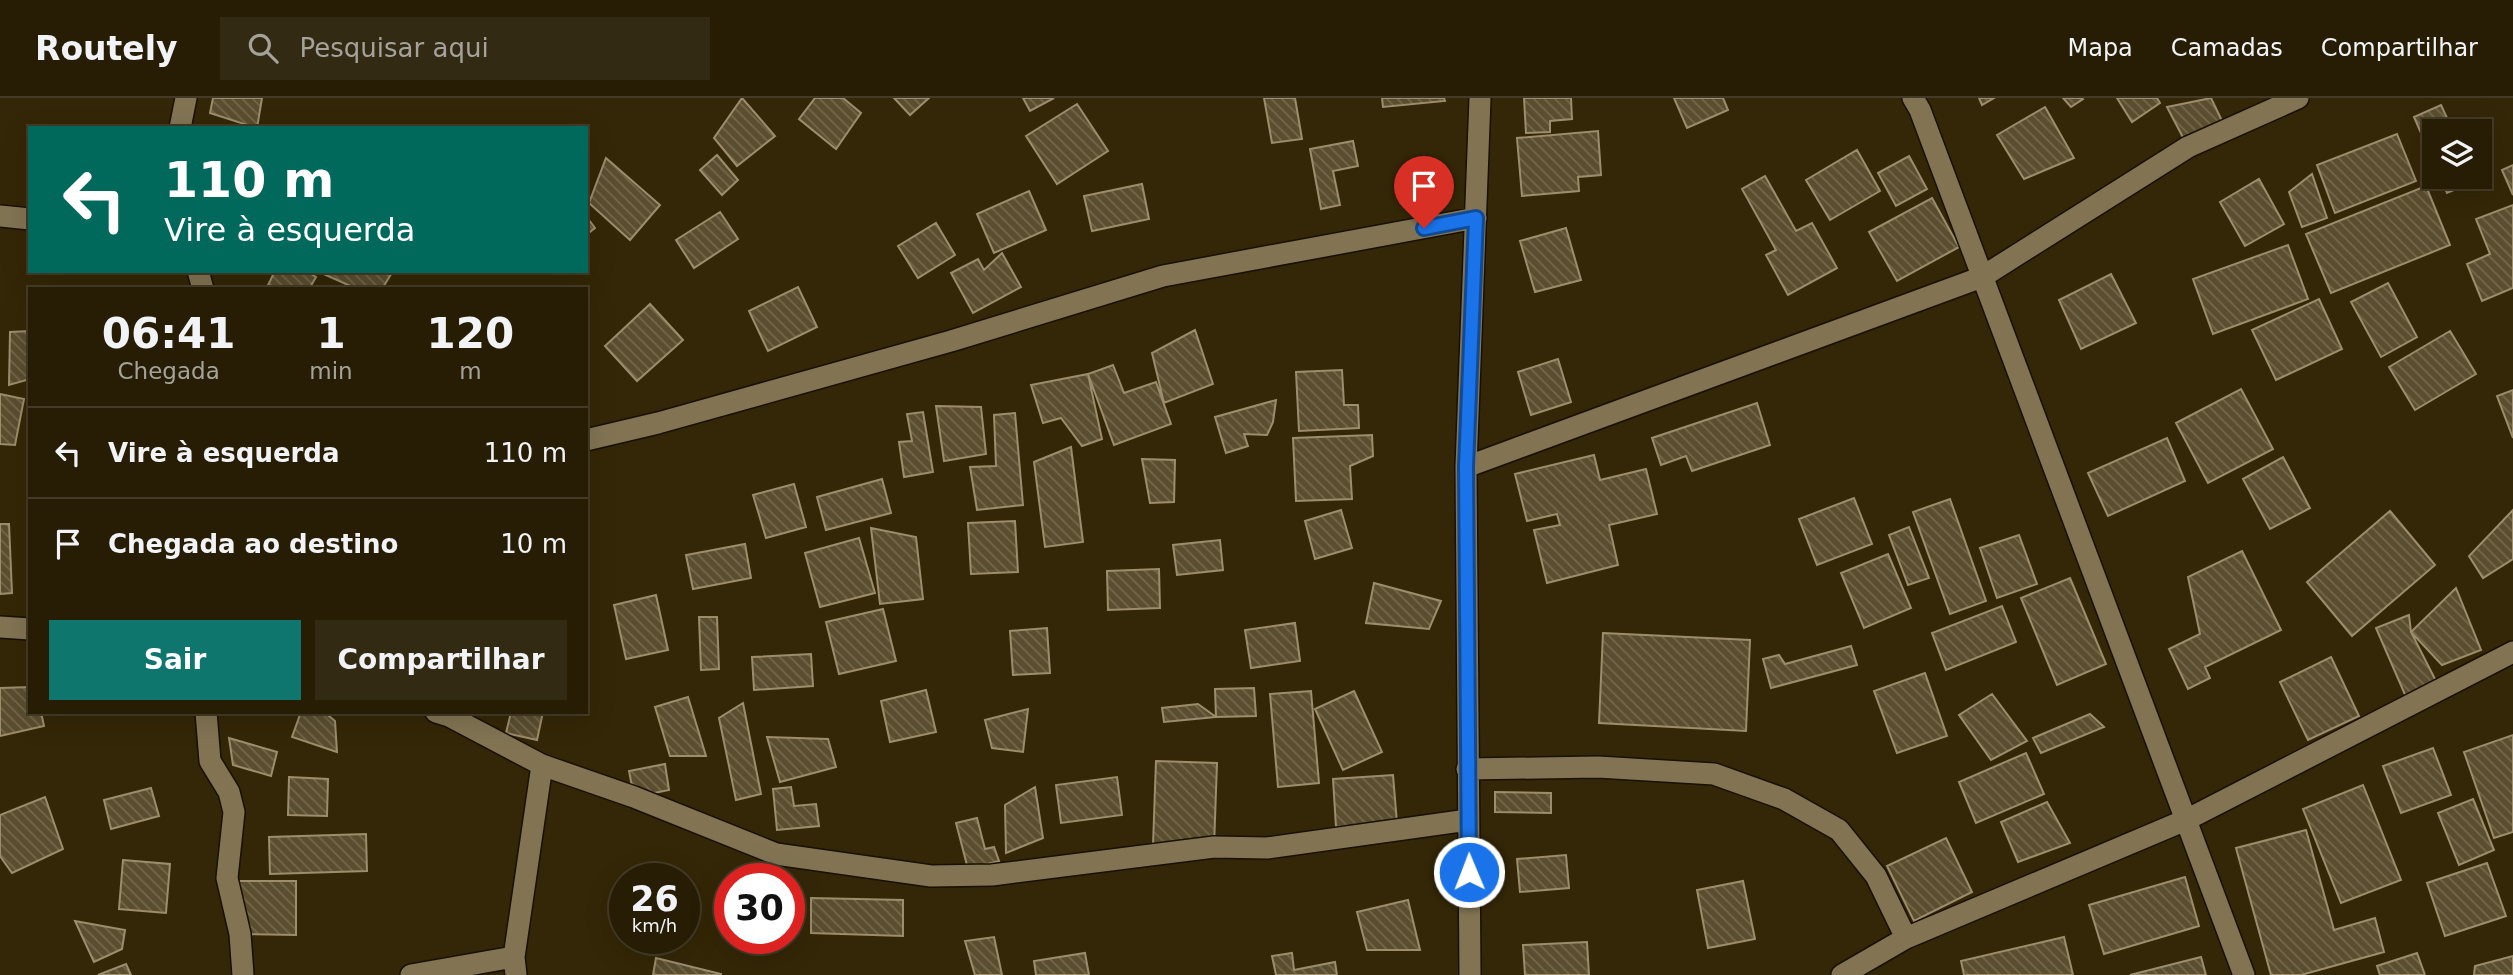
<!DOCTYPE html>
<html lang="pt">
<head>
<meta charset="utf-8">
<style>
	:root { --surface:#271d05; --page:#332a13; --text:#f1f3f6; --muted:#a4a29a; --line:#433b27; --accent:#0f766e }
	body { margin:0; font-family:"DejaVu Sans",sans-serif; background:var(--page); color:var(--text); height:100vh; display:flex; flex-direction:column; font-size:26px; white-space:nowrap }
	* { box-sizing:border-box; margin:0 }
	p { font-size:23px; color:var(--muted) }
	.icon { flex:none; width:38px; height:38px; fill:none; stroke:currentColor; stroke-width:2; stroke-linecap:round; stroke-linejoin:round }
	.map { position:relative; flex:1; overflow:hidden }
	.details { position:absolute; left:28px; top:189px; width:560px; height:427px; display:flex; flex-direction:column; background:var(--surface); border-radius:0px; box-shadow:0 7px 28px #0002,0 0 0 2px var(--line) }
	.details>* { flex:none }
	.guide { position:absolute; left:28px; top:28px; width:560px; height:147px; border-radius:0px; box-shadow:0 7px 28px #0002,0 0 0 2px var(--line); background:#00695c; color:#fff; overflow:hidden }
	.buttons { position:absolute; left:2422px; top:21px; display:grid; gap:14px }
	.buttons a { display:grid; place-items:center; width:70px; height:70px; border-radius:0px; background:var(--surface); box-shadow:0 7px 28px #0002,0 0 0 2px var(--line); font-size:35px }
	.speed { position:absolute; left:609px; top:765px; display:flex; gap:14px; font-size:35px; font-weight:700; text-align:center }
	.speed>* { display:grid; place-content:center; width:91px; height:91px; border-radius:50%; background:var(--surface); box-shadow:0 7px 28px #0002,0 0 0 2px var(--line); line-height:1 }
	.speed small { font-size:18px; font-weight:400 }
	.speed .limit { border:10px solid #d22; background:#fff; color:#111 }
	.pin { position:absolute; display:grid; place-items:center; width:60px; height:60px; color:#fff; margin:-72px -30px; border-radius:50% 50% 50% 0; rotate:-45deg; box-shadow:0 0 7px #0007 }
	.pin .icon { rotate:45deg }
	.me { position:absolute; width:77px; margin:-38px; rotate:359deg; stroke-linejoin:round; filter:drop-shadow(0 0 5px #0008) }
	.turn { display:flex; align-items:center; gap:24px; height:147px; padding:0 21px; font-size:32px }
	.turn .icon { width:91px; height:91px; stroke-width:2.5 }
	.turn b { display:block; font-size:49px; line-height:60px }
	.eta { display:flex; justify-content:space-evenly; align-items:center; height:119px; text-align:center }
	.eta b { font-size:42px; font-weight:800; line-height:49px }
	.cta { display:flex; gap:14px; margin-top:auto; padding:14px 21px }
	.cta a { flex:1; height:80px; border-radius:0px; background:var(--accent); color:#fff; font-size:28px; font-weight:800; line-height:80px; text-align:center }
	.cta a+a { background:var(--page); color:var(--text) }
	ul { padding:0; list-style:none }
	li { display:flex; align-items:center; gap:21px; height:91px; padding:0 21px; border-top:2px solid var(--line) }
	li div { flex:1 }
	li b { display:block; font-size:26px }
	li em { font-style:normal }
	header { display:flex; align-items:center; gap:42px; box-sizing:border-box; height:98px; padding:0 35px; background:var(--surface); border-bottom:2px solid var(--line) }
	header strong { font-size:33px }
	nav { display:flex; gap:38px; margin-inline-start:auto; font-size:24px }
	.search { width:490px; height:63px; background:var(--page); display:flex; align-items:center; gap:18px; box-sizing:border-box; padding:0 24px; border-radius:0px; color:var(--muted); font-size:26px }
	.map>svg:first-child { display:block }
	.building { fill:url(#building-back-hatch); stroke:#9c8d6c; stroke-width:2 }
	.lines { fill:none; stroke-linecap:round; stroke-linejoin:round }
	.minor-casing { stroke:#191000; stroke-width:24 }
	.minor { stroke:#827453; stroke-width:21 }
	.route-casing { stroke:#114b97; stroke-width:18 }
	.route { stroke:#1a73e8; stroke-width:12 }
</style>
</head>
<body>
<header>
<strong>Routely</strong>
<div class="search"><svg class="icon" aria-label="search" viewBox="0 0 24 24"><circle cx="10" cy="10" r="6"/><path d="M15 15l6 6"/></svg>Pesquisar aqui</div>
<nav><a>Mapa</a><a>Camadas</a><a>Compartilhar</a></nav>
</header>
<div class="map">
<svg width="2513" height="877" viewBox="0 0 2513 877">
	<defs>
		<pattern id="building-back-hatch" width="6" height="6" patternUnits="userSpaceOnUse" patternTransform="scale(1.75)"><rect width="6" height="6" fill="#5b4e2f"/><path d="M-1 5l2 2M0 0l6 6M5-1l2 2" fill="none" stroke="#73684d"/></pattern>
	</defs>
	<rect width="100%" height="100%" fill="#342707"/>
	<path class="building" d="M213,0h49l-5,30 -47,-15z
		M742,0l33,38 -38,30 -23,-28z
		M815,0h28l18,15 -25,36 -37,-30z
		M894,0h35l-19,17z
		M1023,0h31l-24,13z
		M1264,0h31l7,41 -30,4z
		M1382,0h62l1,3 -62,6z
		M1524,0h47l1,21 -22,2v11l-24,1z
		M1674,0h49l5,12 -41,18z
		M1979,0h15l-12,7z
		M2063,0h19l1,1 -12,8z
		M2117,0h40l3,5 -28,19z
		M2211,0l12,25 -35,24 -21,-40z
		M1077,6l31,47 -51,33 -31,-48z
		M2441,7l12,26h-19v32l-20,-46z
		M2045,9l29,51 -50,21 -27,-44z
		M1598,33l3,44 -23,2 1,14 -57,5 -5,-58z
		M2397,36l19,47 -81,32 -18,-48z
		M1353,43l5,25 -25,5 7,34 -19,4 -11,-60z
		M1857,52l23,41 -50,29 -24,-40z
		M717,57l21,25 -16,15 -22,-25z
		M1909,58l18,33 -31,17 -18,-33z
		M606,60l54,47 -30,35 -41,-37z
		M2513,67v30l-11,-25z
		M2312,76l15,44 -25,9 -13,-35z
		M1765,78l31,55 16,-8 25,45 -49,27 -22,-40 10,-5 -34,-61z
		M2440,79h33l2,4 -28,12z
		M2259,81l25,45 -39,22 -25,-44z
		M1142,86l7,35 -57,12 -8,-35z
		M2426,88l24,59 -119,48 -25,-59z
		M1029,93l17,39 -52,23 -17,-39z
		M1932,100l27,49 -62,34 -28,-49z
		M2513,107v83l-31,13 -15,-37 23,-10 -14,-35z
		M720,114l18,27 -44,29 -18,-28z
		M586,118l9,12 -9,7z
		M936,125l19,32 -37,23 -20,-32z
		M1566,130l15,52 -46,12 -15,-51z
		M2288,147l20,54 -95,35 -20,-55z
		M1002,155l19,34 -48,26 -22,-40 27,-14 6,11z
		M275,173h31l10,6 -7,12h-43z
		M317,173h76l-11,18h-25z
		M2111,176l25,49 -55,26 -22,-49z
		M2388,185l29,54 -36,20 -30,-55z
		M798,189l19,40 -49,24 -19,-40z
		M2319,201l23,50 -66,31 -24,-50z
		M650,206l33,36 -46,41 -32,-35z
		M1195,232l18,54 -49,19 -12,-50z
		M30,233v48l-21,6 1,-53z
		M2450,233l26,43 -61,36 -26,-43z
		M1558,261l13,43 -40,13 -13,-43z
		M1113,267l11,28 32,-11 15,42 -57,21 -26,-71z
		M1342,272l2,35h14l1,23 -60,3 -3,-59z
		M1088,276l14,65 -20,7 -21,-28 -18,5 -12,-38z
		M2241,291l32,60 -65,34 -32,-60z
		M2513,292v48l-16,-42z
		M0,296l24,5 -9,46 -15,-1z
		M1276,302l-3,22 -6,13 -23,-1 4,12 -22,7 -11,-36z
		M1757,305l13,42 -78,26 -6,-15 -25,9 -9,-27z
		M936,308l45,1 5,47 -42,7z
		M923,314l10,60 -29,5 -5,-35 13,-1 -5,-27z
		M1015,315l8,92 -46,5 -7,-43 26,-1 -2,-51z
		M1372,337l1,21 -23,10 2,33 -56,2 -3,-63z
		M2167,340l18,43 -77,35 -20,-43z
		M1071,349l12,95 -38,5 -11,-85z
		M1594,357l6,25 46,-11 11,45 -48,11 9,40 -71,18 -13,-53 26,-5 -3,-11 -30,7 -12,-47z
		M2283,359l27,51 -40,21 -27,-50z
		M1142,361l33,1 -1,42 -24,1z
		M882,381l9,34 -65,17 -9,-33z
		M794,386l12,43 -40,11 -13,-43z
		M1854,400l18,46 -55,21 -18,-46z
		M1950,401l36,102 -36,13 -37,-102z
		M1341,412l11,38 -37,11 -10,-38z
		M2513,412v49l-30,19 -14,-22z
		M2390,413l45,54 -83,71 -45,-54z
		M1015,423l3,51 -47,2 -3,-51z
		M0,426h9l3,69 -12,1z
		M1909,429l20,51 -21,7 -19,-50z
		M871,430l45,9 7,62 -43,5z
		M2019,437l18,49 -40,14 -17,-50z
		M859,440l16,55 -55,14 -15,-54z
		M1220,442l3,30 -46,5 -4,-30z
		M745,446l6,34 -58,11 -7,-34z
		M2242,453l39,79 -76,37 5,11 -22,11 -19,-40 31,-15 -12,-57z
		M1888,456l23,54 -47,20 -23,-55z
		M1159,471l1,39 -52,2 -1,-39z
		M2070,480l36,86 -49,21 -36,-87z
		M1374,485l67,18 -12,28 -63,-6z
		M2456,490l25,62 -39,15 -31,-33z
		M656,497l12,55 -42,9 -12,-54z
		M2002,508l14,36 -70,28 -14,-37z
		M883,511l13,52 -57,13 -13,-52z
		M2409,517l2,17 26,51 -31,14 -30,-69z
		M699,519h18l2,52 -18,1z
		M1295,525l5,38 -49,7 -6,-38z
		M1047,530l3,45 -37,2 -3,-44z
		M1603,535l147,7 -4,91 -147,-8z
		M1851,548l6,19 -86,23 -8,-29 16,-4 6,9z
		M811,556l2,32 -59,4 -2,-33z
		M2331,559l28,59 -51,24 -28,-58z
		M1925,575l22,63 -50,17 -23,-62z
		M30,589v25h11l3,14 -44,10v-48z
		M1254,590l2,28 -40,1 -1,-28z
		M926,592l10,42 -46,10 -9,-41z
		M1311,593l8,92 -41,4 -8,-93z
		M1354,593l28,61 -39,18 -28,-61z
		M1992,596l35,47 -36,19 -32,-45z
		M688,599l18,59h-36l-15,-49z
		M743,605l18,91 -25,6 -17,-82z
		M1198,606l18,13 -52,5 -2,-14z
		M1028,611l-5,43 -31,-4 -7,-28z
		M301,614h23l11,9 2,31 -45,-15z
		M511,614h32l-6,28 -31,-7z
		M2090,616l14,13 -63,26 -8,-15z
		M2513,637v97l-19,6 -30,-86z
		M767,639l61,2 8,28 -56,15z
		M229,640l48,14 -6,24 -38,-11z
		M2433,650l18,47 -50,18 -18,-47z
		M2026,655l18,41 -68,29 -17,-41z
		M1156,663l61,2 -3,84 -61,-2z
		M665,666l4,26 -35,7 -5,-26z
		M1393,677l4,48 -61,4 -3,-48z
		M289,679l39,2 -1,37 -39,-1z
		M1117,679l5,38 -61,8 -5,-38z
		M2363,687l38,95 -60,23 -38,-94z
		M791,689l3,19 22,-2 3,22 -42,4 -4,-41z
		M1035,689l8,51 -37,15 -1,-48z
		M151,690l8,28 -48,13 -7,-29z
		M1495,694l56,1v20l-56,-1z
		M45,699l18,52 -51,24 -12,-17v-41z
		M2473,701l21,51 -35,15 -21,-52z
		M2047,704l23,41 -52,19 -17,-40z
		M977,720l8,31 9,-2 5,14 -31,8 -12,-46z
		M2306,732l28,100 41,-12 9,34 -83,23h-30l-35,-127z
		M366,736l1,37 -97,3 -1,-37z
		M1946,740l26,54 -58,29 -27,-55z
		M1566,757l3,33 -49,4 -3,-33z
		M123,762l47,4 -4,49 -47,-4z
		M2487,765l19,53 -61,20 -18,-53z
		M2185,779l14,49 -95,28 -15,-49z
		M239,783h57v54l-56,-1z
		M1743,783l12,58 -47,9 -11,-58z
		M811,800l92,2v36l-92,-3z
		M1408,802l12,50h-53l-10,-38z
		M75,823l50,9 -3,19 -28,13z
		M994,839l8,38h-27l-10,-34z
		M2064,839l9,38h-109l-3,-14z
		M1587,844l2,33h-64l-2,-30z
		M1085,855l4,22h-53l-2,-14z
		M1292,855l2,17 41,-8 2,13h-61l-4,-19z
		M2417,855l8,22h-45l-3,-9z
		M2513,858v19h-39l1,-9z
		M2201,859l5,18h-76z
		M656,860l65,16v1h-68z
		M126,866l5,11h-33z"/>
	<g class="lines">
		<g class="minor-casing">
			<path id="minor" d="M1913,0l7,12 324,865
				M180,30l6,-30
				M0,118l30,3
				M198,173l5,18
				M586,342l72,-17 293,-82 212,-65 313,-58
				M1466,369l516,-190 206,-130 110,-49
				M0,529l30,2
				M206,614l4,49 19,31 5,20 -7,66 13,56 3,41
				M436,614l13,4 93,49 92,32 142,57 155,22 61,-1 222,-28 53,1 201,-28
				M1467,671l131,-2 116,7 70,25 55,31 37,46 30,62
				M411,877l103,-18
				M516,877l-2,-18 28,-192
				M1470,877l-4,-508 14,-369
				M1842,877l64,-37 282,-119 325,-167"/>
		</g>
		<use href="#minor" class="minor"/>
	</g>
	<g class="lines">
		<g class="route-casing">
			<path id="route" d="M1424,130l52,-10 -10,249 3,405"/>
		</g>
		<use href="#route" class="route"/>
	</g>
</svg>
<div class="buttons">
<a><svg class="icon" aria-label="layers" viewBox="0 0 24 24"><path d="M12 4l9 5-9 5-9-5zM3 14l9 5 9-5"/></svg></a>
</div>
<div class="speed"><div>26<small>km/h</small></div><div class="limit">30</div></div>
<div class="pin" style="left:1424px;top:130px;background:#d93025"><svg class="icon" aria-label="arrive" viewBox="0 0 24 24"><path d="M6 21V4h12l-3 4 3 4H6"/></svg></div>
<svg class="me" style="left:1469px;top:774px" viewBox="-20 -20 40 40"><circle r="17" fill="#1a73e8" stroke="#fff" stroke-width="3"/><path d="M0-11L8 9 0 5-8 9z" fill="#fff"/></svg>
<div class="guide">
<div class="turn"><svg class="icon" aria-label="left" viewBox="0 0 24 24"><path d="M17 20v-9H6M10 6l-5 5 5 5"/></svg><div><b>110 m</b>Vire à esquerda</div></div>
</div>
<section class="details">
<div class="eta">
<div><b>06:41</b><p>Chegada</p></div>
<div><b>1</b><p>min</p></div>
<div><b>120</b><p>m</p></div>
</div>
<ul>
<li><svg class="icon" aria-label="left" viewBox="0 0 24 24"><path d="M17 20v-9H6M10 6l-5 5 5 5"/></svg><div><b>Vire à esquerda</b></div><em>110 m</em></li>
<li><svg class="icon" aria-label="arrive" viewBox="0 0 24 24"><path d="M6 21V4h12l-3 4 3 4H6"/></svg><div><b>Chegada ao destino</b></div><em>10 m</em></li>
</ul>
<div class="cta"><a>Sair</a><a>Compartilhar</a></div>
</section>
</div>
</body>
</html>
